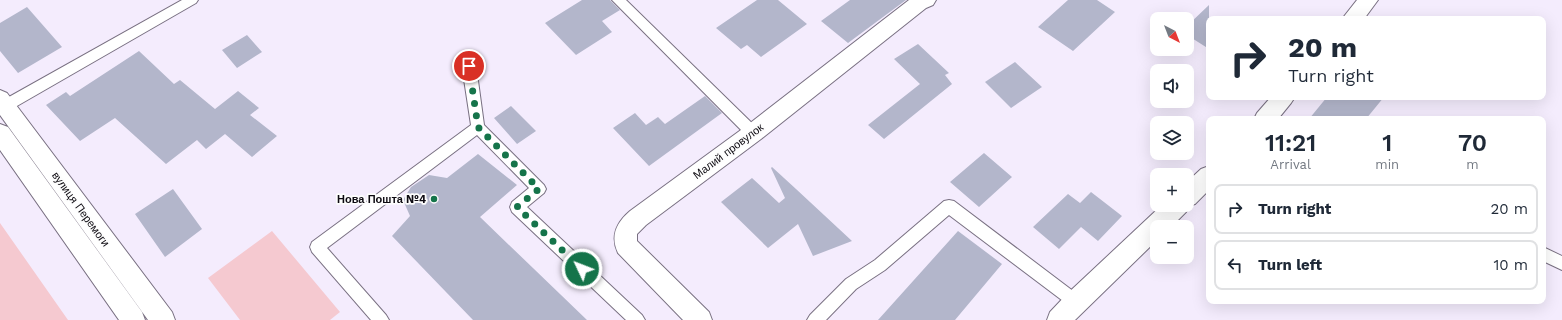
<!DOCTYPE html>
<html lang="en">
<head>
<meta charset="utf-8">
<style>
	:root { --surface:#fff; --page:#f6f6f7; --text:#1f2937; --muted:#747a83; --line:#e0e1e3 }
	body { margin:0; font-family:"Work Sans",sans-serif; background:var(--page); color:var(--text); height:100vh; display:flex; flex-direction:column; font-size:15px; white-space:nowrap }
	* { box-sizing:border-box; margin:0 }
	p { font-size:13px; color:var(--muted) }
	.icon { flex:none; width:22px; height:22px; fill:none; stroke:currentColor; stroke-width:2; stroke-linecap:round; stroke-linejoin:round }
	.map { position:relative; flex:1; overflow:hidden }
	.drawer { position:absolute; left:1206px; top:116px; width:340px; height:188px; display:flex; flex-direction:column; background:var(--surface); border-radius:8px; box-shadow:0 4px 16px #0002 }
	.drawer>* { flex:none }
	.banner { position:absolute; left:1206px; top:16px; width:340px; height:84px; border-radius:8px; box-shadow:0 4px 16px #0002; background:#fff; color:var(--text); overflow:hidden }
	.needle { width:26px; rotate:138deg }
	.buttons { position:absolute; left:1150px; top:12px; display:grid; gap:8px }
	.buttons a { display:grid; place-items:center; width:44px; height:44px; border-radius:8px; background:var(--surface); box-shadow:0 4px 16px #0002; font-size:20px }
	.pin { position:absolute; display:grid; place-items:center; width:34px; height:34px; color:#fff; margin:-17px; border:2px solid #fff; border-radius:50%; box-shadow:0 1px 4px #0007 }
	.me { position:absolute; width:44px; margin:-22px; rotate:313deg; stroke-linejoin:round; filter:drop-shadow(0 0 3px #0008) }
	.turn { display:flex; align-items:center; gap:14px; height:84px; padding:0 16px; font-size:18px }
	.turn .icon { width:52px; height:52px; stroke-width:2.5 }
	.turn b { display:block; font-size:28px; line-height:34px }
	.eta { display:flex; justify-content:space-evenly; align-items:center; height:68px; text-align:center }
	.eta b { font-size:24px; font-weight:600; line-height:28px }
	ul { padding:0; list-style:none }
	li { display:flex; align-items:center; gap:12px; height:50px; margin:0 8px 6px; padding:0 8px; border:2px solid var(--line); border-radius:8px }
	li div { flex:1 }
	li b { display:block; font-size:15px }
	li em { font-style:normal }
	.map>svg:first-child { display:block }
	.green { fill:#f5c9d0 }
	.building { fill:#b3b6cb }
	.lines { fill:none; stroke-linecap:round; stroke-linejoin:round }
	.service-casing { stroke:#797082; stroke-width:2 }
	.minor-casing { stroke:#797082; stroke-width:2 }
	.primary-casing { stroke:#797082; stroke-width:2 }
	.service { fill:#fff; fill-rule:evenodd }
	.minor { fill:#fff; fill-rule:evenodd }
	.primary { fill:#fff; fill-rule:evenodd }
	.route { stroke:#15744a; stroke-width:7; stroke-dasharray:0 12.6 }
	.poi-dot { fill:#15744a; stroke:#fdfdfd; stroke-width:1.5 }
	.labels { text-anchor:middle; stroke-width:3.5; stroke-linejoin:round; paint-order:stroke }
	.street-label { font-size:11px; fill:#0d0a11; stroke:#fdfdfd }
	.poi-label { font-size:11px; font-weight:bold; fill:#0d0a11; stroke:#fdfdfd; text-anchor:end }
</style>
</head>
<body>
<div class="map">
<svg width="1562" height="320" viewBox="0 0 1562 320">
	<rect width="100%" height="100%" fill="#f4ecfd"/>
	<path class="green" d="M0,223l68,97h-68z
		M272,231l68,81 -10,8h-90l-32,-42z"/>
	<path class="building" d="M582,0h28l10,10 -18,11 10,11 -36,23 -31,-32z
		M757,0h21l29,24 -46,33 -14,-12 -6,4 -25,-21z
		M850,0h56l-58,43 -27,-22z
		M1068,0h29l18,12 -42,39 -35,-24z
		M1209,5v44l-22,-14v-9z
		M27,7l35,40 -44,26 -18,-22v-28z
		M247,35l15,17 -25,16 -15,-18z
		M918,44l31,29 -4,2 7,9 -68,55 -16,-14 52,-41 -26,-25z
		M139,51l35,33 6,-4 35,29 23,-18 21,17 -9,7 27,21 -25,21 -27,-23 -19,15 -9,-9 -31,24 -51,-46 -35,23 -34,-36 20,-13 4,4z
		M1015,62l27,25 -31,21 -26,-26z
		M705,96l17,17 -73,53 -36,-38 22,-15 11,12 12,-8 7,7z
		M1327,97h57l-18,22h-57z
		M511,106l25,25 -19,13 -23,-26z
		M984,153l28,24 -33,30 -29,-25z
		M478,154l39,31 -37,32 107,103h-114l-81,-84 18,-20 -7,-16 8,-13 18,-12 18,3z
		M772,167l24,22 56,52 -39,15 -15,-32 -30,24 -47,-46 31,-24 27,25 6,-5 -14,-30z
		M173,189l29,40 -37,28 -30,-43z
		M1091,192l31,24 -24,25 -17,-14 -22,22 -26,-22 35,-33 12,9z
		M958,231l44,33 -47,56h-77z"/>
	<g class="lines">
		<g class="service-casing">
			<path id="service" d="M182,0h16l-2,3 -186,107 -5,2 -5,-2v-8z
				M612,0h14l132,129 2,4 -2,4 -5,2 -5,-2z
				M469,61l5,1 2,4 8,59 60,60 2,4 -2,4 -17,14 115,108 3,5h-19l-114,-108 -2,-5 2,-5 17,-14 -52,-53 -150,113 59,67 3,5h-18l-59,-68 -2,-5 2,-5 159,-117 -9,-59 2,-4z
				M949,200l5,1 127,96 3,5 -3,5 -5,2 -5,-2 -122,-92 -64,55 -29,19 -30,31h-19l3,-5 36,-36 29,-19 69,-59z
				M1543,247l19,9v14l-19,-9z"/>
		</g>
		<g class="minor-casing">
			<path id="minor" d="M909,0h27l-3,5 -7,3 -165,131 -115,86 -9,9v7l72,71 3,8h-29l-65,-67c-8,-17 -2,-30 12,-42l115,-84z
				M1357,0h21l-14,19h-22z
				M1271,97h24l-4,6 -13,16h-24l3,-6z
				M1209,166v24l-14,14 -6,2 -3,6 -15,15h-14v13l-82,80h-28l3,-8 17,-18 95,-89h25v-23l14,-13z"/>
		</g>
		<g class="primary-casing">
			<path id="primary" d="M0,90l7,3 165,219 3,8h-27l-148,-205z
				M0,124l8,3 134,185 3,8h-26l-119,-170z"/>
		</g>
		<use href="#service" class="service"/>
		<use href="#minor" class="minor"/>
		<use href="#primary" class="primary"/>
	</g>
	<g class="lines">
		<path class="route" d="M469,66l9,61 61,62 -22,18 65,62"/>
	</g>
	<circle class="poi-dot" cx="434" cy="199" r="4"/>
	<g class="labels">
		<g class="street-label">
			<text transform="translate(728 151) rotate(-37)" y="4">Малий провулок</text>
			<text transform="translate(81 209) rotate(54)" y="4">вулиця Перемоги</text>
		</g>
		<g class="poi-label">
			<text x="426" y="203">Нова Пошта №4</text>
		</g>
	</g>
</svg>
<div class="buttons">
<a><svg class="needle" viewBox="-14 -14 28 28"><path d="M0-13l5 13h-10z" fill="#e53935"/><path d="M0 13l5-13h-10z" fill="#747a83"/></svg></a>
<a><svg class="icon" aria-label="sound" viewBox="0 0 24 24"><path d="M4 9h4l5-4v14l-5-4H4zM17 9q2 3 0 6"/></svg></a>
<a><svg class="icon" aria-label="layers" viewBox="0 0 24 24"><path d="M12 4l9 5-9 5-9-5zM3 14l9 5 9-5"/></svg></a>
<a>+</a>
<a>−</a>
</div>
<div class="pin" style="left:469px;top:66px;background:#d93025"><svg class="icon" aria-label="arrive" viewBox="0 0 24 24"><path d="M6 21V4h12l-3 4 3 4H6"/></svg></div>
<svg class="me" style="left:582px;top:269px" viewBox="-20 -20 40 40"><circle r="17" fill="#15744a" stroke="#fff" stroke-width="3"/><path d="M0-11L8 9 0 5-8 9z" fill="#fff"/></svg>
<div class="banner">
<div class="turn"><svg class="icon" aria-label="right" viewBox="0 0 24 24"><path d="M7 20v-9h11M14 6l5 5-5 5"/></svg><div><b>20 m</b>Turn right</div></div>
</div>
<section class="drawer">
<div class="eta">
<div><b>11:21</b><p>Arrival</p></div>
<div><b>1</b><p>min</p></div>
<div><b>70</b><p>m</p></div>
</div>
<ul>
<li><svg class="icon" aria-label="right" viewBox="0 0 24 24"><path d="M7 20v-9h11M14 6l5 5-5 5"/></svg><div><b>Turn right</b></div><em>20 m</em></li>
<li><svg class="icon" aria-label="left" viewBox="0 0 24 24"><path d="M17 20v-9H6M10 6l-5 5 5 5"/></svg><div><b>Turn left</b></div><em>10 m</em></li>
</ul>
</section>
</div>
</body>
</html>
